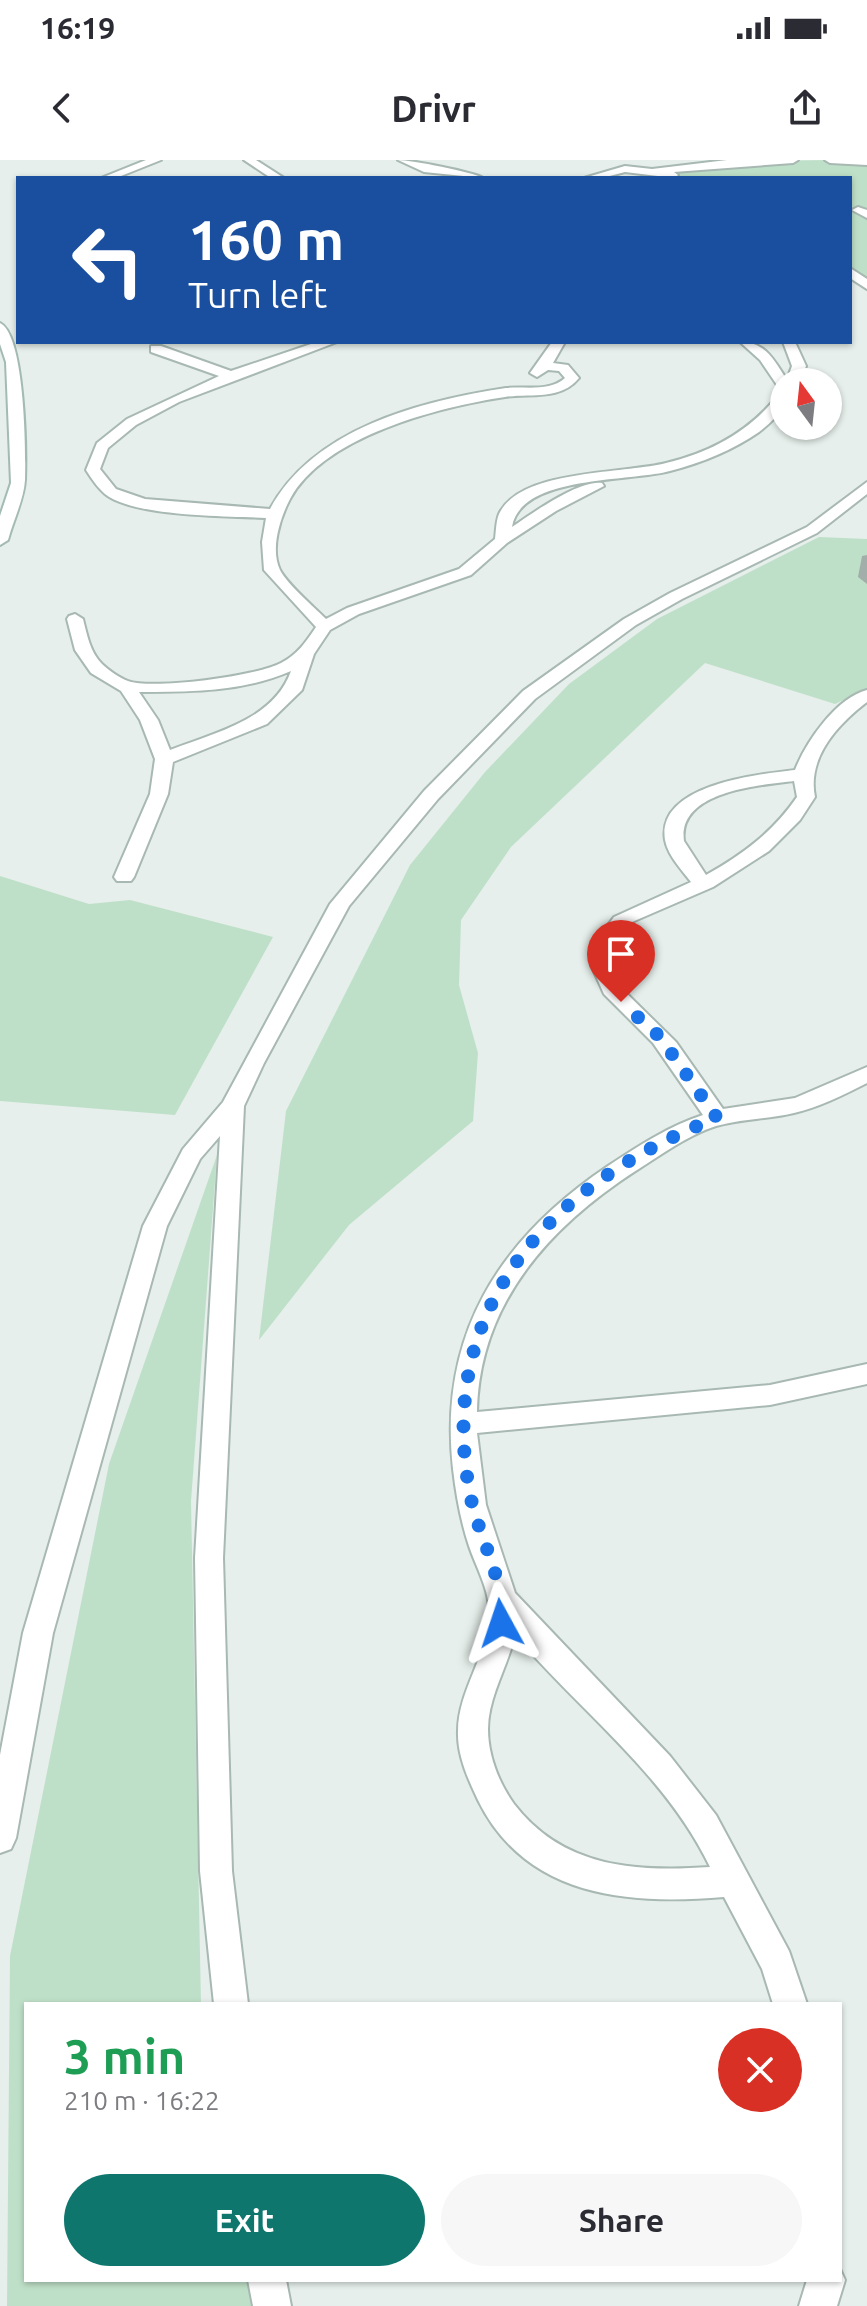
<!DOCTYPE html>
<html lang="en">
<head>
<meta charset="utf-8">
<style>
	:root { --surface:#fff; --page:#f7f7f7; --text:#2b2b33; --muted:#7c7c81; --accent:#0f766e }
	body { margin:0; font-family:Ubuntu,sans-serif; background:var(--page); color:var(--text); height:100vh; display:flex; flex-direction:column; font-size:30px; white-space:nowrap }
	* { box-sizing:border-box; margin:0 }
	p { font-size:26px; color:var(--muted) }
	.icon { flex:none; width:44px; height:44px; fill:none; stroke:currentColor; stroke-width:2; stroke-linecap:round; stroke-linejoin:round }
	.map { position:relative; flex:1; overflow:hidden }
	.panel { position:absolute; left:24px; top:1842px; width:818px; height:280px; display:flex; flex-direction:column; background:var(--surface); border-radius:0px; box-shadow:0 2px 6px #0004 }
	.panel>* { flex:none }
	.hud { position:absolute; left:16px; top:16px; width:836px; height:168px; border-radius:0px; box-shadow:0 2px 6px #0004; background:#1a4fa0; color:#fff; overflow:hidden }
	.needle { width:52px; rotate:345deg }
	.buttons { position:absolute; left:770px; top:208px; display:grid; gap:16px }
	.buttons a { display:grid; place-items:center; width:72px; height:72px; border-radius:50%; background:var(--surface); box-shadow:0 2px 6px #0004; font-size:40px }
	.pin { position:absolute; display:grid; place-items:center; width:68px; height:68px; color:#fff; margin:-82px -34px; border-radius:50% 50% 50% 0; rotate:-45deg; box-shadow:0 0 8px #0007 }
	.pin .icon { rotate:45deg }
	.me { position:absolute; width:88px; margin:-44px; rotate:355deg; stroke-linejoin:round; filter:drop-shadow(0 0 6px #0008) }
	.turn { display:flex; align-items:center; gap:28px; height:168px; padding:0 40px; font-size:36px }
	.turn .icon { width:104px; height:104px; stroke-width:2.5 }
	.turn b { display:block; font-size:56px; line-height:68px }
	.round { display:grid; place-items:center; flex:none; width:84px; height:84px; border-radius:42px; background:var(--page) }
	.summary { display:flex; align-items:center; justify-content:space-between; height:136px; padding:0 40px }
	h1 { font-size:48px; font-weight:700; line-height:60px; color:#1e9e55 }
	.primary-button { display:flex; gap:16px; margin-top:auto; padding:16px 40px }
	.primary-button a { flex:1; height:92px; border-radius:48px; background:var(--accent); color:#fff; font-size:32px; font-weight:700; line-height:92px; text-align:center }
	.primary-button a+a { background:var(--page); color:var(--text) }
	.status { display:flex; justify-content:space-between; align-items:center; height:56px; padding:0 40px; background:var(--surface); direction:ltr }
	.status svg { height:22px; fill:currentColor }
	header { display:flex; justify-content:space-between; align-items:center; height:104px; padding:0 40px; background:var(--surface); font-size:36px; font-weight:700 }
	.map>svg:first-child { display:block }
	.green { fill:#bfe0c8 }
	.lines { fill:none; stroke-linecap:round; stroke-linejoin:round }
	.street-casing { stroke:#a8b8b2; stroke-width:4 }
	.secondary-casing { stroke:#a4bbb3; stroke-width:4 }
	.street { fill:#fff; fill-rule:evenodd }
	.secondary { fill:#fff; fill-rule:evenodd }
	.wall { fill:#a1aea9 }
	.route { stroke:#1a73e8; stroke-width:14; stroke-dasharray:0 25.2 }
</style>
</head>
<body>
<div class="status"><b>16:19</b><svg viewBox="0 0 49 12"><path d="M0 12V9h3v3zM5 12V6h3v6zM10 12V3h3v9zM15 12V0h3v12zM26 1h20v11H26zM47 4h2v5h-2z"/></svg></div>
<header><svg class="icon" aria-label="back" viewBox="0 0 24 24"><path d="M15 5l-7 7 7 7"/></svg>Drivr<svg class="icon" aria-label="share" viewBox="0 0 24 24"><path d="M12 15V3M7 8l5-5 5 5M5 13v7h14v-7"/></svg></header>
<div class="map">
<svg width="867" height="2146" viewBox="0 0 867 2146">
	<rect width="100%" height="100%" fill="#e6efeb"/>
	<path class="green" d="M830,0l37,2v123l-17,-13v-94h-172l-22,-7 107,-10z
		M819,377l48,2v150l-32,15 -130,-41 -194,184 -50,73 -2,65 19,68 -5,68 -124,104 -90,115 27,-229 124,-246 75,-93 84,-88 88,-65z
		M0,716l89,28 41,-4 143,37 -98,178 -175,-14z
		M217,995l-26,346 10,503h-175v276h233l5,26h-257l3,-350 99,-492z"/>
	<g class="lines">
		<g class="street-casing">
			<path id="street" d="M146,0h15l-45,18h-15z
				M244,0h12l28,18h-13z
				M398,0c13,0 75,12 85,18l-59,-6z
				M727,0h71l-5,3 -119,9 4,3 -4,3 -49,-6 -23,6h-18l41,-12 27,3z
				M825,0h42v5l-37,-2z
				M858,47l9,3v8l-15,-8z
				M850,108l17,11v10l-17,-11z
				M317,182h20l-158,60 -43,23 -28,23 -8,21 16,20 29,10 125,10c44,-81 151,-108 236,-121 20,-2 43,4 59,-10l-6,-7 -11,-1 -11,7 -7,-4 22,-31h13l-12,21 15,2 11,13c-19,23 -48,15 -74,19 -66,10 -181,39 -215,102 -10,19 -20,50 -10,71 8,15 33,36 46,49l21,-11 112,-39 36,-30c1,-8 1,-18 4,-25 21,-45 125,-40 167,-51 46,-11 84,-32 113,-69l5,-1c0,18 -11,28 -25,39 -26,18 -58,31 -89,39 -40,11 -150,4 -158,56 19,-13 68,-48 90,-44l2,3 -48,25 -49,32 -36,32 -112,39 -29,16 -16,24 -12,36 -35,34 -94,38 -5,32 -34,83 -3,4h-14l-3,-4 36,-83 5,-35 -15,-39 -19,-29 -30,-18 -16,-23 -8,-31 2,-3 6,-2 8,5c4,16 7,33 19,45 6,6 18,14 26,17 25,9 129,-5 153,-18 16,-8 25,-21 35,-36l-52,-57 -2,-28 4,-24c-37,-2 -133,-1 -161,-24 -7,-6 -14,-16 -19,-24l11,-27 30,-24 92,-43 -68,-24v-6h10l70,25zM291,511c-17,49 -77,62 -121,79l-12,-30 -19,-28c52,0 104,0 152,-21z
				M740,182c26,0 34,18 47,38l5,-14 -9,-24h12l11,24 -6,16h-16v7l-5,-1 -19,-28z
				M867,322v12l-50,39 -135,66 -46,26 -101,74 -97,100 -89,107 -85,157 -20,43 -21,452 9,313 16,133h-34l-14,-133 -5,-313 25,-422 -20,23 -33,67 -114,407 -37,205 -5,11 -11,4v-98l23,-122 120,-407 40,-77 40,-47 107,-198 94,-113 99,-100 101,-72 46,-26 137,-66z
				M867,530v12c-30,23 -60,56 -52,95l-15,23 -31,31 -56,36 -81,35 -12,13 -6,14 -2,16 7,21 57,56 47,67 72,-11 72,-31v16c-24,12 -47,24 -73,30 -25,6 -52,6 -78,13 -28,9 -54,28 -79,44 -87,56 -158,133 -160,242l293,-27 97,-21v20l-97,21 -293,28 9,72 29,88 155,163 46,59 73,136 18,53h-34l-11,-35 -38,-72c-95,8 -198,1 -246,-97 -10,-21 -21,-45 -20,-69 0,-42 33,-79 31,-122 -1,-22 -13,-42 -20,-63 -8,-24 -13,-51 -16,-77 -15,-133 45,-229 155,-303 30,-20 61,-40 95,-51l-50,-72 -49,-49 -13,-29 5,-24 18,-24 77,-35c-9,-12 -23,-26 -26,-42 -9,-56 95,-66 130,-70 11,-28 41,-72 72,-80zM794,621l3,16c-24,35 -55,58 -91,78l-22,-34c-7,-50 76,-56 110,-60zM515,1475c65,76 151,140 195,232 -74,5 -147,1 -196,-63 -15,-21 -26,-48 -26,-75 0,-32 20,-63 27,-94z
				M840,2109l5,11 -8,26h-38l8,-26h33z
				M248,2120h38l5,26h-38z"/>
		</g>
		<g class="secondary-casing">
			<path id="secondary" d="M0,163c25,12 26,129 25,157 -1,19 -12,41 -17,60l-8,5v-29l11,-33 -5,-121 -6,-18z"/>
		</g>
		<use href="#street" class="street"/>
		<use href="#secondary" class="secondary"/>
	</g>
	<path class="wall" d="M867,395v29l-9,-7 4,-21z"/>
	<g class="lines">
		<path class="route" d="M501,1463c5,-43 -23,-86 -31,-129 -36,-187 82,-312 247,-376l-57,-81 -39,-35"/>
	</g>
</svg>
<div class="buttons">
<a><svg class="needle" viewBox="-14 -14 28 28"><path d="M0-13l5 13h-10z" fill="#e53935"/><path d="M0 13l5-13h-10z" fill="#7c7c81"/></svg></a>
</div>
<div class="pin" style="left:621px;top:842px;background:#d93025"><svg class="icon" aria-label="arrive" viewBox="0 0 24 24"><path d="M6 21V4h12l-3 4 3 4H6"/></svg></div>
<svg class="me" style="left:501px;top:1463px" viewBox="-20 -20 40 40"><path d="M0-17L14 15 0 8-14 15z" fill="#1a73e8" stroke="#fff" stroke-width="4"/></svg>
<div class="hud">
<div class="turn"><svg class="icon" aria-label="left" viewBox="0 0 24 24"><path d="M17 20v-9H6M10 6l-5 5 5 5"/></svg><div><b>160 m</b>Turn left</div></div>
</div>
<section class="panel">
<div class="summary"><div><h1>3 min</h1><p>210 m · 16:22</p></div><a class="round" style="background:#d93025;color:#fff"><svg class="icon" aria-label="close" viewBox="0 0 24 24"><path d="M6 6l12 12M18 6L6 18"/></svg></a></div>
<div class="primary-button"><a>Exit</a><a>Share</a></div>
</section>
</div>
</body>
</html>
